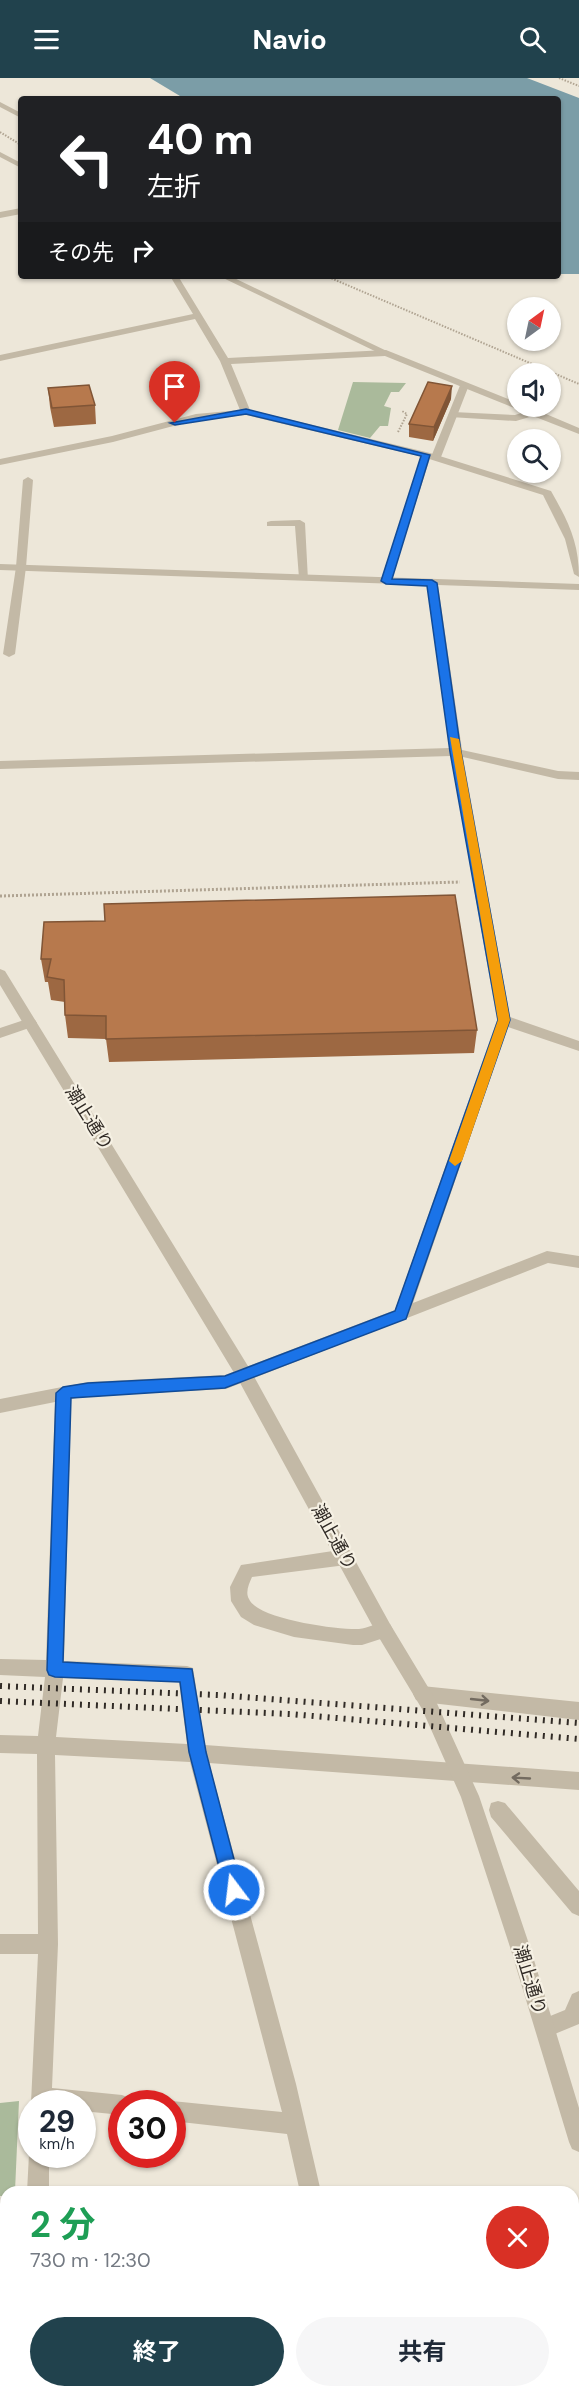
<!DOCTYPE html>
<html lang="ja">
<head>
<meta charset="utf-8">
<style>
	:root { --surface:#fff; --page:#f6f6f7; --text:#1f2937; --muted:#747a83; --accent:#21424d }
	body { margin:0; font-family:"DM Sans","Noto Sans JP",sans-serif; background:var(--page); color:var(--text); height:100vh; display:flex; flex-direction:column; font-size:22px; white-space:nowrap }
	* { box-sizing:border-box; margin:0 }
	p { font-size:20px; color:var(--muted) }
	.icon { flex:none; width:33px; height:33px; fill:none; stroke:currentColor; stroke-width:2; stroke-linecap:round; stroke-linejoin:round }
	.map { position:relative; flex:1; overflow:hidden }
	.sheet { position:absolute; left:0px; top:2108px; width:579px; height:212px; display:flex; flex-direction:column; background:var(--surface); border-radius:18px 18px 0 0; box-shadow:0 2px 4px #0004 }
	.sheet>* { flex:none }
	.hud { position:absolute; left:18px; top:18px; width:543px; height:183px; border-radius:6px; box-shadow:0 2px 4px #0004; background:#202124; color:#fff; overflow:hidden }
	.needle { width:39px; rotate:33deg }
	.tools { position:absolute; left:507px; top:219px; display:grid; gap:12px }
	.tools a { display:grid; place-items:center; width:54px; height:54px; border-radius:50%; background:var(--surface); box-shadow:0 2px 4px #0004; font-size:30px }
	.speed { position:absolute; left:18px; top:2012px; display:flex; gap:12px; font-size:30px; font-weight:700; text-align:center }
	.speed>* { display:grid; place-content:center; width:78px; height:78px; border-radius:50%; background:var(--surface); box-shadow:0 2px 4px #0004; line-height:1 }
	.speed small { font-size:15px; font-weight:400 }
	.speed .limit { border:9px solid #d22; background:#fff; color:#111 }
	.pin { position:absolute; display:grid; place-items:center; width:51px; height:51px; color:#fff; margin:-62px -26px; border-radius:50% 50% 50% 0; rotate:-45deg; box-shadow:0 0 6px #0007 }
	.pin .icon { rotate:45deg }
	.me { position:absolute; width:66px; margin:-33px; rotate:345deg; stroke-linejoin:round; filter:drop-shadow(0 0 4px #0008) }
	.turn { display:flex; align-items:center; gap:21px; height:126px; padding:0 30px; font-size:27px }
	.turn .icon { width:78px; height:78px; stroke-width:2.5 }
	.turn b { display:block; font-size:42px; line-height:51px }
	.then { display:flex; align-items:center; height:57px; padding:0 30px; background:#0003; gap:12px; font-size:22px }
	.round { display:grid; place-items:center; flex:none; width:63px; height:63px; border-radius:32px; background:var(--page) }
	.head { display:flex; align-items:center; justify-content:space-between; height:102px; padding:0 30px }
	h1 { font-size:36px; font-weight:700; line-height:45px; color:#1e9e55 }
	.button { display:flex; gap:12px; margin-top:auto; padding:12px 30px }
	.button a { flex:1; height:69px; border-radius:36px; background:var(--accent); color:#fff; font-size:24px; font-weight:700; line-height:69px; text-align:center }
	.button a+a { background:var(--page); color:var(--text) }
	header { display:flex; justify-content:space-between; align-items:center; height:78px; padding:0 30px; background:var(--accent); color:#fff; font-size:27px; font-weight:700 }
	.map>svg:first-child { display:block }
	.green { fill:#aaba9b }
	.water { fill:#7b9da7 }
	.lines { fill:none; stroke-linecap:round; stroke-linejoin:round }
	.path-far1 { stroke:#afa391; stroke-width:2; stroke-dasharray:1.5 1.5; stroke-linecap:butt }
	.path { stroke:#afa391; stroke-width:3; stroke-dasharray:2 2; stroke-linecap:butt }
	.service { fill:#c3b9a6; fill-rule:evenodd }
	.minor { fill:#c3b9a6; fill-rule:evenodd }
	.tertiary { fill:#c3b9a6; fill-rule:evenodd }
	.rail { stroke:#312b26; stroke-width:6; stroke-dasharray:2 6; stroke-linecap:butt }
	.wall { fill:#9d6842 }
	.shaded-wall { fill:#805536 }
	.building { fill:#b7794d; stroke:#805536; stroke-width:1.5 }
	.oneway { stroke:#736b60 }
	.route { fill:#1a73e8; stroke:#114b97; stroke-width:1.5 }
	.slow { fill:#f59e0b }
	.labels { text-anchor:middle; stroke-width:4.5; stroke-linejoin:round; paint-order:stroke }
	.street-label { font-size:18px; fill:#312b26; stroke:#f6f1e4 }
</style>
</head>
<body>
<header><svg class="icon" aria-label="menu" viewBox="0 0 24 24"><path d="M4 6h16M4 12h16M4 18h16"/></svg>Navio<svg class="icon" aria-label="search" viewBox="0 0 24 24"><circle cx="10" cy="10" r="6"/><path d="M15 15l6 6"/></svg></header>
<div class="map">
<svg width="579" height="2318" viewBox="0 0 579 2318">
	<rect width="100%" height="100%" fill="#ede7d9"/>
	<path class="green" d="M353,304l53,1 -7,9h-8l-7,14 7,2 -3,18h-8l-10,12 -32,-8z
		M19,2023l-4,90 -9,1v4h-6v-93z"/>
	<path class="water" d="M150,0h377l52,20v176h-21v-175h-373z"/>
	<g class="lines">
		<path class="path-far1" d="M559,0l20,8
			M0,54l21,13
			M326,198l253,108
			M398,354l9,-18 -5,-3"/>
		<path class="path" d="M0,818l460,-14"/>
		<path class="service" d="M0,24l21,11v5l-21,-11z
			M461,305l8,2 -28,72 -9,2 -1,-2z
			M422,375l9,2 -40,126 -9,2 -1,-2z
			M28,399l5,3 -7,87 -11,87 -6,3 -6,-3 13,-87 7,-87z
			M271,443l29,-1 5,3 3,57 -9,-2 -4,-52h-28v-4z
			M346,1471l6,3 3,5 -3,5 -6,3 -94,12c-3,7 -7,15 -3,22 8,20 89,31 110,30 11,-1 20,-9 31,-5l3,6 -3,6 -28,9h-9l-59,-8 -40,-12 -13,-8 -10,-16 -1,-14 11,-22z"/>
		<path class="minor" d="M21,130v6l-21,4v-6z
			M170,198h8l50,82 158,-8 132,53v3h9l52,22v6l-46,-18 -17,5 -66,-4 -2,-2 5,-3 62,3 9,-3 -139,-56 -154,8 19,46 180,43 121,38c17,30 28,51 28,86l-5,-3 -9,-35 -22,-44 -120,-38 -177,-42 -50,5 -83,22 -113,23v-6l112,-23 84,-22 44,-4 -20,-49 -25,-42 -195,42v-6l193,-41z
			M0,486l579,20v6l-141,-5 24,165 96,21 21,1v8l-21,-1 -95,-22 47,260 69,24v10l-71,-24 -95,276 134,-52 32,5v12l-31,-5 -322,126 -138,7 -17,3 -7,262 123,5 6,2 12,77 374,27v18l-370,-27 87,321 25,108h-21l-13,-58 -115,-13v-18h-6l6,-2 110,11 -92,-350 -135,-7 3,189 -6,144 70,7 7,3 2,5h-9v12l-40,-4v-8h-50v2l-1,-2 7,-149h-38v-20h38l-1,-180 -37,-1v-18l38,1 7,-59 -45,-2v-16l46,1 9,-258 -55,11v-14l88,-17 137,-7 170,-65 102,-290 -46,-264 -451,13v-8l450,-13 -23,-163 -427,-15zM63,1600l116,4 8,62 -131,-7z
			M30,940l5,2 2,3 -2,3 -35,12v-10z
			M422,1608l157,16v18l-157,-18 -6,-2 -3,-6 3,-6z
			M498,1723l7,2 74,88v25l-7,-3 -81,-96 -2,-7 2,-7z
			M579,1913v33l-34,14 -7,-3 -3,-7 3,-7 27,-11 7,-16z
			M32,2069v7h17v38h-22l2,-38z
			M21,2313h22v5h-22z
			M348,2313h22l1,5h-22z"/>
		<path class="tertiary" d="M0,74l21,11v5l-21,-11z
			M219,198h11l161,77 -8,2z
			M0,891l5,2 246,400 139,253 44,73 45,99 51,151 49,161v44l-7,-3 -3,-7 -59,-195 -49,-150 -39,-88 -44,-73 -139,-255 -239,-396z"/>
		<path class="rail" d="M0,1608l218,9 361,28
			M0,1623l290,13 289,25"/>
	</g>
	<path class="wall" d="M48,310l47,17 1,19 -42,3 -4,-20z
		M451,321l-18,42 -24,-4v-13z
		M105,843l372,109 -3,23 -365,9 -3,-23 -38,-1 -3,-23v-13l-14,-2 -3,-18h-3l-4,-23z
		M6,2210v75h-6v-74z"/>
	<path class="shaded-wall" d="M452,308l-1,13 -18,42 1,-14z
		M6,2234v47l-2,-2z"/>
	<path class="building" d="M428,304l24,4 -18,41 -25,-3z
		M89,307l6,20 -43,3 -4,-20z
		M455,817l22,135 -371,9v-23l-41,-1 -1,-35 -17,-3 4,-18h-10l3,-37 61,-1 -1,-17z
		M6,2210l-2,69h-4v-68z"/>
	<defs><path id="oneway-shaft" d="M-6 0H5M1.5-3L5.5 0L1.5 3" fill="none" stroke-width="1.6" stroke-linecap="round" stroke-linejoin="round" transform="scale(1.5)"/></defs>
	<g class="oneway">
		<use href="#oneway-shaft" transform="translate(480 1622) rotate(6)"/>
		<use href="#oneway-shaft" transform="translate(521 1700) rotate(-177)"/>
	</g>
	<path class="route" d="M246,331l184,46 -38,124 40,1 5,3 24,169 49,268 -104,299 -181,69 -154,10 -8,264 129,7 14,83 36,138 -2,6 -6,3 -7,-3 -2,-6 -36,-138 -9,-70 -125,-5 -6,-2 -2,-5 9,-277 7,-6 25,-4 137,-7 170,-65 103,-291 -48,-268 -23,-166 -41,-2 -5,-3 40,-125 -175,-42 -71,11 -5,-2z"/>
	<path class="slow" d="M450,659l9,2 51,281 -48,141 -7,5 -6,-5 49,-141z"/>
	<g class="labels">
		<g class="street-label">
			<text transform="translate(89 1040) rotate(58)" y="6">潮止通り</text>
			<text transform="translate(334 1459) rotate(61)" y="6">潮止通り</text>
			<text transform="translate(530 1902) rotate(73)" y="6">潮止通り</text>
		</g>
	</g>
</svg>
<div class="tools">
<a><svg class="needle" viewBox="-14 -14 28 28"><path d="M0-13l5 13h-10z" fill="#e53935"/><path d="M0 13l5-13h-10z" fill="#747a83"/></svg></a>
<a><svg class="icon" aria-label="sound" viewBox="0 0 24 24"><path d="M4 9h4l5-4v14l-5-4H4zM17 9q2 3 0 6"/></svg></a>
<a><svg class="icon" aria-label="search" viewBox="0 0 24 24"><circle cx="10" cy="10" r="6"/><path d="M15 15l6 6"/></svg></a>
</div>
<div class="speed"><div>29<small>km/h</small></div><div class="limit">30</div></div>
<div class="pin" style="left:175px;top:345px;background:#d93025"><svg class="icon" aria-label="arrive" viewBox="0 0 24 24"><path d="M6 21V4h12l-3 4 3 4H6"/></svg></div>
<svg class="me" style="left:234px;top:1812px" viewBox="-20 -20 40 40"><circle r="17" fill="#1a73e8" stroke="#fff" stroke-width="3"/><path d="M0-11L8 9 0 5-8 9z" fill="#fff"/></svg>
<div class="hud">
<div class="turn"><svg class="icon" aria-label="left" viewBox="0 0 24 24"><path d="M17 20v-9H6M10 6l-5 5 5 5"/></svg><div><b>40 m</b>左折</div></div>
<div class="then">その先<svg class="icon" aria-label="right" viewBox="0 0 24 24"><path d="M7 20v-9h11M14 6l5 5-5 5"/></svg></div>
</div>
<section class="sheet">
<div class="head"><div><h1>2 分</h1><p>730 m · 12:30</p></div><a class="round" style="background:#d93025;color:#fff"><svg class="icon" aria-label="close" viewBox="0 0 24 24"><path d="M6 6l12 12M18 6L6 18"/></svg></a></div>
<div class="button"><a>終了</a><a>共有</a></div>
</section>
</div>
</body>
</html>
